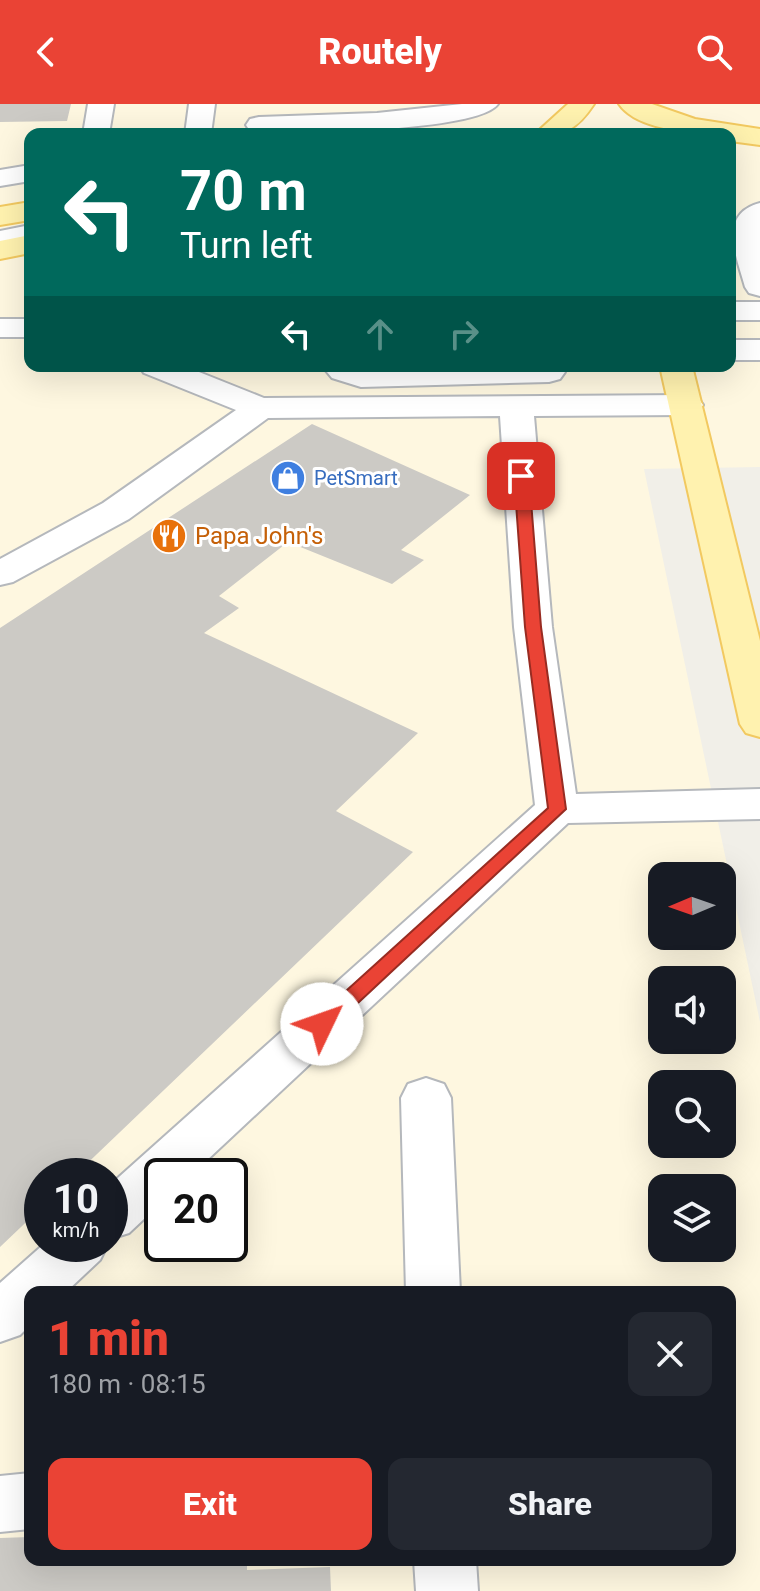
<!DOCTYPE html>
<html lang="en">
<head>
<meta charset="utf-8">
<style>
	:root { --surface:#171b24; --page:#242831; --text:#f1f3f6; --muted:#9ea1a6; --accent:#ea4335 }
	body { margin:0; font-family:Roboto,sans-serif; background:var(--page); color:var(--text); height:100vh; display:flex; flex-direction:column; font-size:30px; white-space:nowrap }
	* { box-sizing:border-box; margin:0 }
	p { font-size:26px; color:var(--muted) }
	.icon { flex:none; width:44px; height:44px; fill:none; stroke:currentColor; stroke-width:2; stroke-linecap:round; stroke-linejoin:round }
	.map { position:relative; flex:1; overflow:hidden }
	.side { position:absolute; left:24px; top:1182px; width:712px; height:280px; display:flex; flex-direction:column; background:var(--surface); border-radius:16px; box-shadow:0 8px 32px #0002 }
	.side>* { flex:none }
	.hud { position:absolute; left:24px; top:24px; width:712px; height:244px; border-radius:16px; box-shadow:0 8px 32px #0002; background:#00695c; color:#fff; overflow:hidden }
	.needle { width:52px; rotate:268deg }
	.buttons { position:absolute; left:648px; top:758px; display:grid; gap:16px }
	.buttons a { display:grid; place-items:center; width:88px; height:88px; border-radius:16px; background:var(--surface); box-shadow:0 8px 32px #0002; font-size:40px }
	.speed { position:absolute; left:24px; top:1054px; display:flex; gap:16px; font-size:40px; font-weight:700; text-align:center }
	.speed>* { display:grid; place-content:center; width:104px; height:104px; border-radius:50%; background:var(--surface); box-shadow:0 8px 32px #0002; line-height:1 }
	.speed small { font-size:20px; font-weight:400 }
	.speed .limit { border:4px solid #111; border-radius:12px; background:#fff; color:#111 }
	.pin { position:absolute; display:grid; place-items:center; width:68px; height:68px; color:#fff; margin:-34px; border-radius:16px; box-shadow:0 4px 12px #0006 }
	.me { position:absolute; width:88px; margin:-44px; rotate:48deg; stroke-linejoin:round; filter:drop-shadow(0 0 6px #0008) }
	.turn { display:flex; align-items:center; gap:28px; height:168px; padding:0 24px; font-size:36px }
	.turn .icon { width:104px; height:104px; stroke-width:2.5 }
	.turn b { display:block; font-size:56px; line-height:68px }
	.lanes { display:flex; align-items:center; height:76px; padding:0 24px; background:#0003; justify-content:center; gap:40px; direction:ltr }
	.lanes .off { opacity:.35 }
	.round { display:grid; place-items:center; flex:none; width:84px; height:84px; border-radius:16px; background:var(--page) }
	.summary { display:flex; align-items:center; justify-content:space-between; height:136px; padding:0 24px }
	h1 { font-size:48px; font-weight:800; line-height:60px; color:var(--accent) }
	.action { display:flex; gap:16px; margin-top:auto; padding:16px 24px }
	.action a { flex:1; height:92px; border-radius:16px; background:var(--accent); color:#fff; font-size:32px; font-weight:800; line-height:92px; text-align:center }
	.action a+a { background:var(--page); color:var(--text) }
	header { display:flex; justify-content:space-between; align-items:center; height:104px; padding:0 24px; background:var(--accent); color:#fff; font-size:36px; font-weight:800 }
	.map>svg:first-child { display:block }
	.commercial { fill:#fef7e0; fill-rule:evenodd }
	.building { fill:#cccac5 }
	.lines { fill:none; stroke-linecap:round; stroke-linejoin:round }
	.minor-casing { stroke:#b5b8bc; stroke-width:4 }
	.major-casing { stroke:#f2c960; stroke-width:4 }
	.minor { fill:#fff; fill-rule:evenodd }
	.major { fill:#fff2af; fill-rule:evenodd }
	.route { fill:#ea4335; stroke:#982c22; stroke-width:2 }
	.labels { text-anchor:middle; stroke-width:6; stroke-linejoin:round; paint-order:stroke }
	.far-shop-label { font-size:20px; fill:#366cbe; stroke:#fff; text-anchor:start }
	.food-label { font-size:24px; fill:#c56008; stroke:#fff; text-anchor:start }
</style>
</head>
<body>
<header><svg class="icon" aria-label="back" viewBox="0 0 24 24"><path d="M15 5l-7 7 7 7"/></svg>Routely<svg class="icon" aria-label="search" viewBox="0 0 24 24"><circle cx="10" cy="10" r="6"/><path d="M15 15l6 6"/></svg></header>
<div class="map">
<svg width="760" height="1487" viewBox="0 0 760 1487">
	<rect width="100%" height="100%" fill="#f1efe8"/>
	<path class="commercial" d="M0,0h760v363l-116,2 116,553v569h-760zM30,30h700v232h-700zM662,772h60v60h-60zM662,876h60v60h-60zM662,980h60v60h-60zM42,1072h68v68h-68zM162,1072h68v68h-68zM662,1084h60v60h-60zM30,1188h700v268h-700z"/>
	<path class="building" d="M0,0h71l-4,17 -67,1z
		M312,320l158,71 -69,55 23,10 -32,24 -104,-42 -69,54 20,12 -35,25 214,100 -82,78 77,41 -339,324h-32v31l-42,40v-619z
		M30,1433v23h217v10l83,-3 1,24h-331v-53z"/>
	<g class="lines">
		<g class="minor-casing">
			<path id="minor" d="M88,0h26l-5,30h-26z
				M189,0h26l-4,30h-26z
				M462,0h36c-19,28 -211,30 -246,30l-6,-9 4,-6 9,-2 118,-4z
				M30,61v16l-30,5v-16z
				M760,99v93l-11,-3 -4,-6c-8,-29 -28,-73 15,-84z
				M30,121v18l-30,6v-18z
				M730,198h30v18h-30z
				M0,215h30v18h-30z
				M730,236h30v20h-30z
				M139,262h45l80,32 422,-3 12,3 5,7 -5,7 -12,3 -152,1 18,211 24,167 184,-5v30l-192,4 -378,353h-28v26l-33,31 -19,6v-54l425,-380 -21,-178 -14,-211 -232,2 -139,101 -116,63 -13,3v-26l103,-56 133,-93 -92,-37z
				M322,262h242l1,6 -5,7 -11,3 -188,5 -29,-9z
				M426,974l18,6 7,14 9,194h-54l-5,-194 7,-14z
				M44,1140h64l-8,16 -34,32h-36v33l-10,10 -20,7v-59z
				M30,1369v56l-30,3v-56z
				M414,1456h62l2,31h-62z"/>
		</g>
		<g class="major-casing">
			<path id="major" d="M568,0h26c-18,27 -28,30 -59,30z
				M619,0h33l43,15 65,10v16l-30,-4v-7c-30,0 -92,-2 -111,-30z
				M30,98v18l-30,5v-18z
				M30,131v18l-30,6v-18z
				M660,262h32l68,275v96l-14,-4 -6,-9z"/>
		</g>
		<use href="#minor" class="minor"/>
		<use href="#major" class="major"/>
	</g>
	<path class="route" d="M521,368l8,4 12,151 25,182 -237,221h-14l-3,-6 3,-5 233,-211 -23,-181 -11,-151z"/>
	<defs>
		<g id="shop-disc" transform="scale(1.8)"><circle r="9.5" fill="#3f7fe0" stroke="#fff"/><path d="M-5-2.5h2.3a2.7 3.5 0 0 1 5.4 0H5L5.5 6h-11ZM-1.5-2.5h3a1.5 2.3 0 0 0-3 0Z" fill="#fff"/></g>
		<g id="restaurant-disc" transform="scale(1.8)"><circle r="9.5" fill="#e8710a" stroke="#fff"/><path d="M-5-6h1v4h1v-4h1v4h1v-4h1v5L-1.5 .5V6h-2V.5L-5-1ZM5-6V6H3V1.5H1.5Q1.5-4 5-6Z" fill="#fff"/></g>
	</defs>
	<g fill-rule="evenodd">
		<use href="#shop-disc" x="288" y="374"/>
		<use href="#restaurant-disc" x="169" y="432"/>
	</g>
	<g class="labels">
		<g class="far-shop-label">
			<text x="314" y="381">PetSmart</text>
		</g>
		<g class="food-label">
			<text x="195" y="440">Papa John's</text>
		</g>
	</g>
</svg>
<div class="buttons">
<a><svg class="needle" viewBox="-14 -14 28 28"><path d="M0-13l5 13h-10z" fill="#e53935"/><path d="M0 13l5-13h-10z" fill="#9ea1a6"/></svg></a>
<a><svg class="icon" aria-label="sound" viewBox="0 0 24 24"><path d="M4 9h4l5-4v14l-5-4H4zM17 9q2 3 0 6"/></svg></a>
<a><svg class="icon" aria-label="search" viewBox="0 0 24 24"><circle cx="10" cy="10" r="6"/><path d="M15 15l6 6"/></svg></a>
<a><svg class="icon" aria-label="layers" viewBox="0 0 24 24"><path d="M12 4l9 5-9 5-9-5zM3 14l9 5 9-5"/></svg></a>
</div>
<div class="speed"><div>10<small>km/h</small></div><div class="limit">20</div></div>
<div class="pin" style="left:521px;top:372px;background:#d93025"><svg class="icon" aria-label="arrive" viewBox="0 0 24 24"><path d="M6 21V4h12l-3 4 3 4H6"/></svg></div>
<svg class="me" style="left:322px;top:920px" viewBox="-20 -20 40 40"><circle r="19" fill="#fff"/><path d="M0-13L10 11 0 6-10 11z" fill="#ea4335"/></svg>
<div class="hud">
<div class="turn"><svg class="icon" aria-label="left" viewBox="0 0 24 24"><path d="M17 20v-9H6M10 6l-5 5 5 5"/></svg><div><b>70 m</b>Turn left</div></div>
<div class="lanes"><svg class="icon" aria-label="left" viewBox="0 0 24 24"><path d="M17 20v-9H6M10 6l-5 5 5 5"/></svg><svg class="icon off" aria-label="ahead" viewBox="0 0 24 24"><path d="M12 20V5M6 11l6-6 6 6"/></svg><svg class="icon off" aria-label="right" viewBox="0 0 24 24"><path d="M7 20v-9h11M14 6l5 5-5 5"/></svg></div>
</div>
<section class="side">
<div class="summary"><div><h1>1 min</h1><p>180 m · 08:15</p></div><a class="round"><svg class="icon" aria-label="close" viewBox="0 0 24 24"><path d="M6 6l12 12M18 6L6 18"/></svg></a></div>
<div class="action"><a>Exit</a><a>Share</a></div>
</section>
</div>
</body>
</html>
